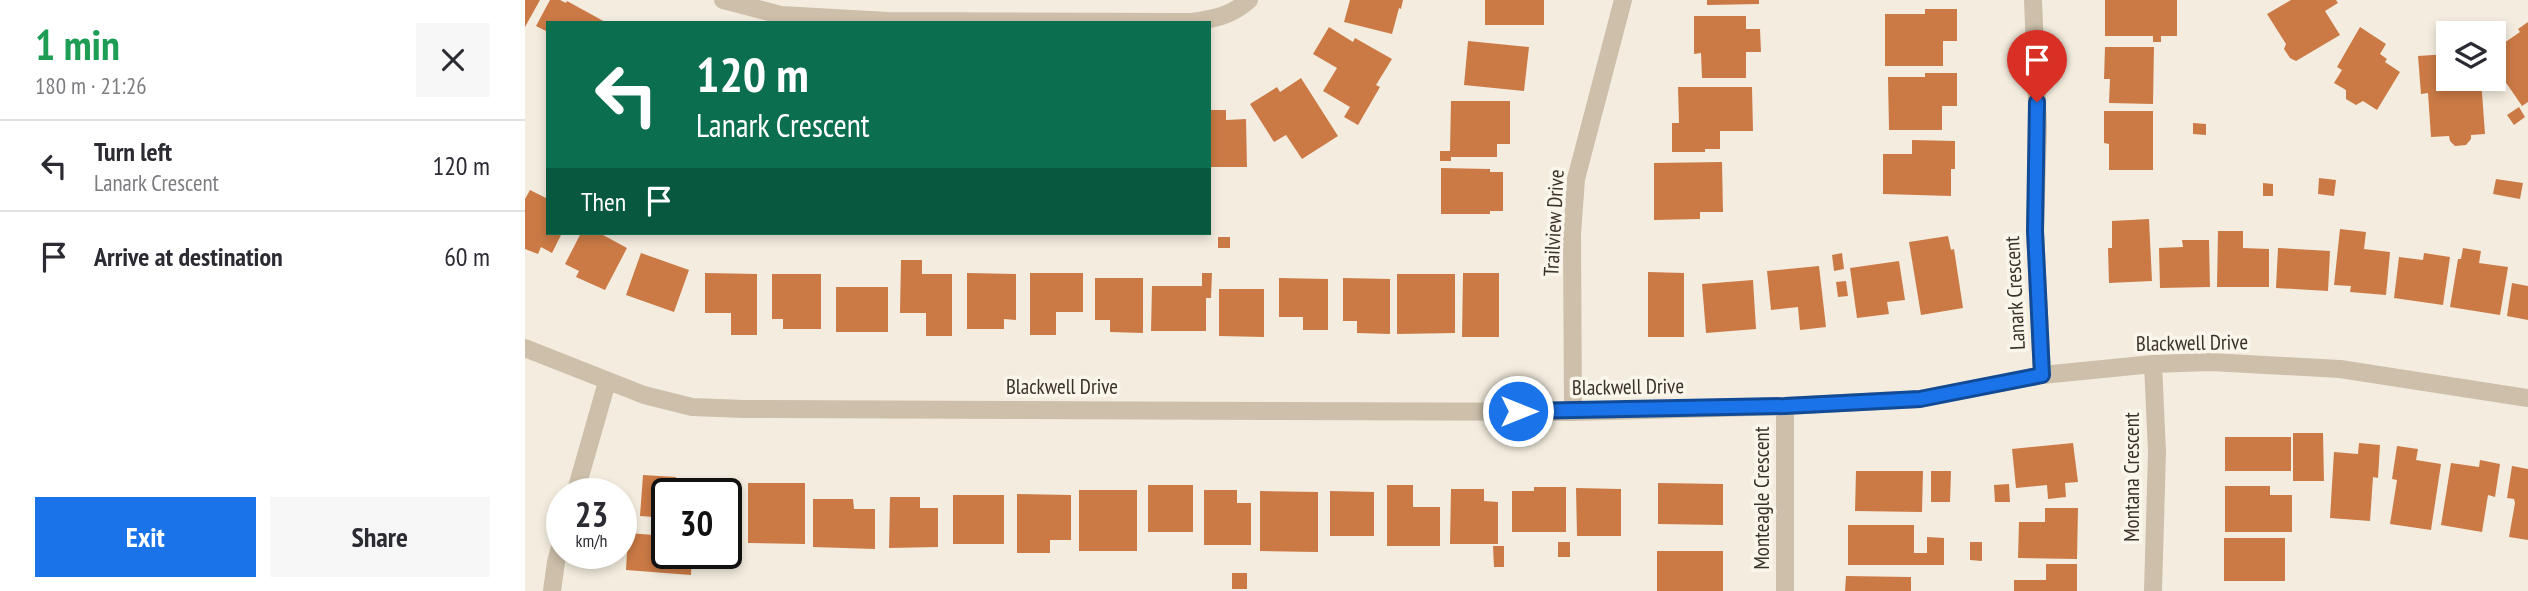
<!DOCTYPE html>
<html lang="en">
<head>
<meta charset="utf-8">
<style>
	:root { --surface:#fff; --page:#f7f7f7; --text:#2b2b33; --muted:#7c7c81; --line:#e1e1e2; --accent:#1a73e8 }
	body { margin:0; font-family:"PT Sans Narrow",sans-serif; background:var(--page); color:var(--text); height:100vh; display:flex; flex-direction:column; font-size:26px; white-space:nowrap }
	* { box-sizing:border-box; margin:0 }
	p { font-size:23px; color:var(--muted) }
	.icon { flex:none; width:38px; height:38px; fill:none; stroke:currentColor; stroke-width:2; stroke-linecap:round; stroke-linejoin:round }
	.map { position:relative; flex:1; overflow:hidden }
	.drawer { display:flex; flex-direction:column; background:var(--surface); width:525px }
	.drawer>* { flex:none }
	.top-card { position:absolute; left:21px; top:21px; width:665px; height:214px; border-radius:0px; box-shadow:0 4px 10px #0003; background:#0b6e4f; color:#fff; overflow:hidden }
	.controls { position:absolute; left:1911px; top:21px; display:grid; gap:14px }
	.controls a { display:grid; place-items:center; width:70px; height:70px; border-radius:0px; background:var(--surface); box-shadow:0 4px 10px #0003; font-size:35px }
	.speed { position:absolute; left:21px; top:478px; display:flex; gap:14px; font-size:35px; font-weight:700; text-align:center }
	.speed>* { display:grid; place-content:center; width:91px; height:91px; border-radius:50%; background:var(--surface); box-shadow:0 4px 10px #0003; line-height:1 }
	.speed small { font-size:18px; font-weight:400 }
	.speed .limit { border:4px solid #111; border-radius:10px; background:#fff; color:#111 }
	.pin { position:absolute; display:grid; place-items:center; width:60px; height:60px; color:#fff; margin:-72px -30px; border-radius:50% 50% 50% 0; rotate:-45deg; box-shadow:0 0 7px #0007 }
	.pin .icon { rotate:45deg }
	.me { position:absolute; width:77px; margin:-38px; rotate:90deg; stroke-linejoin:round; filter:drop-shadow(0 0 5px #0008) }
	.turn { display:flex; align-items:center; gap:24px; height:147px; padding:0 35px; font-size:32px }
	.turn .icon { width:91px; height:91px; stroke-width:2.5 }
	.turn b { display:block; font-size:49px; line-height:60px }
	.then { display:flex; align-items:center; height:66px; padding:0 35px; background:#0003; gap:14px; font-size:26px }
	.round { display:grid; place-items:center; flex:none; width:74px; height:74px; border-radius:0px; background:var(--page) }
	.headline { display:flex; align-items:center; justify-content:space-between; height:119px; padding:0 35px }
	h1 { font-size:42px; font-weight:700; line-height:52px; color:#1e9e55 }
	.action { display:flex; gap:14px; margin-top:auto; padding:14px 35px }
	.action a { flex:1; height:80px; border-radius:0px; background:var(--accent); color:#fff; font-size:28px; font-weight:700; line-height:80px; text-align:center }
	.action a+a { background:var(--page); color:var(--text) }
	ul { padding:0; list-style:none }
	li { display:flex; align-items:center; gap:21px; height:91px; padding:0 35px; border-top:2px solid var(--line) }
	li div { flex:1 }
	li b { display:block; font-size:26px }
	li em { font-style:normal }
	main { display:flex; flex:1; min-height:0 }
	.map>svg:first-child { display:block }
	.building { fill:#cb7a45 }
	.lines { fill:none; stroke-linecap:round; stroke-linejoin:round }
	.minor { stroke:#cdbfaa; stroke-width:18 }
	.route-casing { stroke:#114b97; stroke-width:18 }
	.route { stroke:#1a73e8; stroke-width:12 }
	.labels { text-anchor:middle; stroke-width:7; stroke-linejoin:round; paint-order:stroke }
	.street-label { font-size:21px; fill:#3a312a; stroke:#fbf6ec }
</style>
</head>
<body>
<main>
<section class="drawer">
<div class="headline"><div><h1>1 min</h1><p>180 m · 21:26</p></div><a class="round"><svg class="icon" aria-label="close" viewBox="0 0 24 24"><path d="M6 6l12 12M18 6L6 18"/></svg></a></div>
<ul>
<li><svg class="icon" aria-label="left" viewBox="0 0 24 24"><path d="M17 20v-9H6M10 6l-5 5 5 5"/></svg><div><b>Turn left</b><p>Lanark Crescent</p></div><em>120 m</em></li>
<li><svg class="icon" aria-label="arrive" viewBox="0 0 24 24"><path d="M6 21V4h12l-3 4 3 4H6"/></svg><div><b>Arrive at destination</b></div><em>60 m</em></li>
</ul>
<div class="action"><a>Exit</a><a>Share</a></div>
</section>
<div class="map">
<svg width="2003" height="591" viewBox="0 0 2003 591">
	<rect width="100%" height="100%" fill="#f4eddf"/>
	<path class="building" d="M0,0h15l-15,27z
		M25,0h10l6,3 1,-2 40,22h-59v9l-12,-6z
		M825,0h53l-2,9 -2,-1 -7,26 -48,-12z
		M960,0h59v25h-59z
		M1182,0h52v4l-52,1z
		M1580,0h72v36h-16v6h-8v-6h-48z
		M1766,0h45l2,3 -13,8 15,24 -44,26 -6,-3 -6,-9 2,-5 -19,-30z
		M1400,9h32v32h-14v25h-58v-52h40z
		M1169,16h52v13h14l1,23h-15v26h-44l-1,-25 -7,1z
		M2003,22v80l-6,4 -28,-41v-22l7,-5 3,5 16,-11 -2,-3z
		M804,27l24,15 2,-4 37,21 -16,26 4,2 -22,38 -14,-8 6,-10 -27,-16 14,-23 -24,-14z
		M1835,27l26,17 -6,10 7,5 -2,3 15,10 -23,38 -14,-9 -7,4 -10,-6v-9l-12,-7 8,-13 -5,-3z
		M943,41l61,6 -5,44 -60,-6z
		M1580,47h49l-1,57 -44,-1 1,-24h-6z
		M1923,54v25h5v2l28,-2 4,55 -14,1v4l-5,6 -11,1 -5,-5 -1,-5 -18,1 -3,-44 -7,1 -3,-38z
		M1400,73h32v33h-15v24h-53l-1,-53h37z
		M776,78l37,58 -36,23 -16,-24 -12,7 -24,-38 27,-17 3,5z
		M1153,87h74l1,44h-33v18h-15v3h-33v-29h7z
		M926,101h59v43h-13v13h-46v4h-11v-10h10z
		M1994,107l6,10 -11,8 -7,-10z
		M684,110h17v10l20,-1 1,48h-38z
		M1579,111h49v59h-44v-26l-5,-1z
		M1668,123l13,1v11l-13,-1z
		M1387,140l43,1v28h-4v27l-68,-2v-40h29z
		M1197,162l1,50h-23v7l-46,1v-57z
		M916,168l49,1v3h13v39h-13v3h-49z
		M1794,178l17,2 -2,16 -16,-2z
		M1971,179l27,4 -3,16 -27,-5z
		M1738,183l10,1v12h-10z
		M5,190l18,9v34h14l-10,20 -11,-6 -3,7 -13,-5v-50z
		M1624,219l3,62 -43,2 -1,-35h4v-27z
		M1815,229l26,3 -2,17 26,3 -4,43 -36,-3 1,-6 -17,-1z
		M1693,231h25v17l26,1v38h-52z
		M56,233h23l-1,2 24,13 -22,42 -29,-13 3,-6 -14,-7z
		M1423,236l3,14 3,-1 9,59 -42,7 -12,-73z
		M693,237h12v11h-12z
		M1657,240h27l1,47 -50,1 -1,-40 24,-1z
		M1753,248l52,3 -2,40 -52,-3z
		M1938,248l18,3 -2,12 29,4 -8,48 -50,-8 8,-48h3z
		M116,253l48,17 -15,42 -48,-17z
		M1317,253l2,16 -10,2 -2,-16z
		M1899,253l26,4 -7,48 -49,-7 5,-41 24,3z
		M376,260h21v14h30v62h-26v-23h-26z
		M1374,261l6,39 -18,2 2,12 -32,4 -7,-50z
		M1294,266l7,61 -26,3 -2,-23 -27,3 -4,-39z
		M1123,272l36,1v64h-36z
		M180,273l52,1v61h-26v-22h-26z
		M442,273l49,1v46l-12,-1v10h-37z
		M505,273h53v39h-27v23h-26z
		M677,273h10l-1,25h-5v33h-55l1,-45h50z
		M938,273h36v64h-37z
		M247,274h49v55h-38v-10h-11z
		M872,274h58v59l-58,1z
		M570,278h48v55l-33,-1v-12h-15z
		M754,278l49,1v51h-25v-13h-24z
		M818,278l47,1v55l-33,-1v-12h-14z
		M1228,280l3,49 -50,4 -4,-49z
		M1321,281l2,15 -10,1 -2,-15z
		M1987,283l16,3v34l-21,-4z
		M311,287h52v45h-52z
		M694,289h45v48l-45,-1z
		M1768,433h30l1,48h-31z
		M1700,437h66v34h-66z
		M1548,443l5,39 -13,1 1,14 -18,2 -1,-14 -31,3 -4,-39z
		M1834,443l21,2 -2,33 -5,-1 -3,44 -40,-3 4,-66 24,2z
		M1872,446l21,3 -2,11 25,4 -10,66 -41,-6 7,-44 -5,-1z
		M1955,460l20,4 -5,33 -7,-2 -6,37 -41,-7 10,-62 28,4z
		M1987,466l16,3v71l-19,-3 6,-34 -1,-4 -7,-1z
		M1331,471h67l-1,41 -67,-1z
		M1406,471h20l-1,31h-19z
		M118,475l33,2v6l32,3v8h-41v24l-27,-2z
		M223,483h57v61l-57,-1z
		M1133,483l65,1v41l-65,-1z
		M1484,484l1,18h-15l-1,-17z
		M623,485h45v47h-45z
		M862,485h26v22h27v39h-53z
		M1700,486h45v9h22v37h-67z
		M1009,487h32v45h-54v-41h22z
		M1051,488l45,1v47h-44z
		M926,489h33v12l14,1v42h-48z
		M554,490h58v61h-58z
		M679,490h33v13h14v42h-47z
		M735,491l58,1v60l-58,-1z
		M805,491l44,1v44h-44z
		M492,494l54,1v45h-21v13h-33z
		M428,495h51v49h-51z
		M365,497h30v11h18v39l-49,1z
		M288,499h40l1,10h21v40l-62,-2z
		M1520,508h33l-1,51 -59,-1 1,-36h26z
		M1323,525h66v28h13v-16l17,1v27h-96z
		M103,533l39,3v17h25l-1,22 -65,-5z
		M1699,538h61v43h-61z
		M1033,542h12v15h-12z
		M1445,542h12v19l-12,-1z
		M968,546h11v21h-10z
		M1132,551h66v40h-66z
		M1521,564h31v27h-63v-11h32z
		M707,573h15v16h-15z
		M1321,576l65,1v14h-66z"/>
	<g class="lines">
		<path class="minor" d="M198,0l58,15 107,6 303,1c23,-3 40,-6 58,-22
			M1508,0l5,127 -3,104 7,144
			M0,348l119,47 48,12 52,2 829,3 212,-6 135,-7 122,-24 111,-11 58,-2 129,7 188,29
			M1048,412l-1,-178 4,-55 47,-179
			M50,494l32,-112
			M27,591l4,-29 6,-22
			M1260,591v-185
			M1628,591l4,-139 -4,-88"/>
	</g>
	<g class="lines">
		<g class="route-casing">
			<path id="route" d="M993,411l267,-5 135,-7 122,-24 -7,-144 2,-129"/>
		</g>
		<use href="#route" class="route"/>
	</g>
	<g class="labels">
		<g class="street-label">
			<text transform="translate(1029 223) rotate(-87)" y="7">Trailview Drive</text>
			<text transform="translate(1490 293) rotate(-93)" y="7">Lanark Crescent</text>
			<text transform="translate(1667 343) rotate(-1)" y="7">Blackwell Drive</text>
			<text x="537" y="394">Blackwell Drive</text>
			<text transform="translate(1103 387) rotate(-1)" y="7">Blackwell Drive</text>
			<text transform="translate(1607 477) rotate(-90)" y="7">Montana Crescent</text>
			<text transform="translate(1237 498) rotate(-90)" y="7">Monteagle Crescent</text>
		</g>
	</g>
</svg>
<div class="controls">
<a><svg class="icon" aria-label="layers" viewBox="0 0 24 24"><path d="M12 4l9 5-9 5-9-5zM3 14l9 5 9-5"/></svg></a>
</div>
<div class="speed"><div>23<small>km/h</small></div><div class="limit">30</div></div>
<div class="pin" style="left:1512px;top:102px;background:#d93025"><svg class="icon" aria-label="arrive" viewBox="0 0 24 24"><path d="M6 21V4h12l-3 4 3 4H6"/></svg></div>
<svg class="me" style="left:993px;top:411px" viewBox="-20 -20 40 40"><circle r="17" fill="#1a73e8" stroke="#fff" stroke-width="3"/><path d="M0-11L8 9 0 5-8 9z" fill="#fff"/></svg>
<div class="top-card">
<div class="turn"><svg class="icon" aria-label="left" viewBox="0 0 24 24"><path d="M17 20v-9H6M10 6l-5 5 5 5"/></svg><div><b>120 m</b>Lanark Crescent</div></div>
<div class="then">Then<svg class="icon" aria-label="arrive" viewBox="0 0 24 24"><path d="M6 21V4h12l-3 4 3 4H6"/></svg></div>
</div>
</div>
</main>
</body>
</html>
